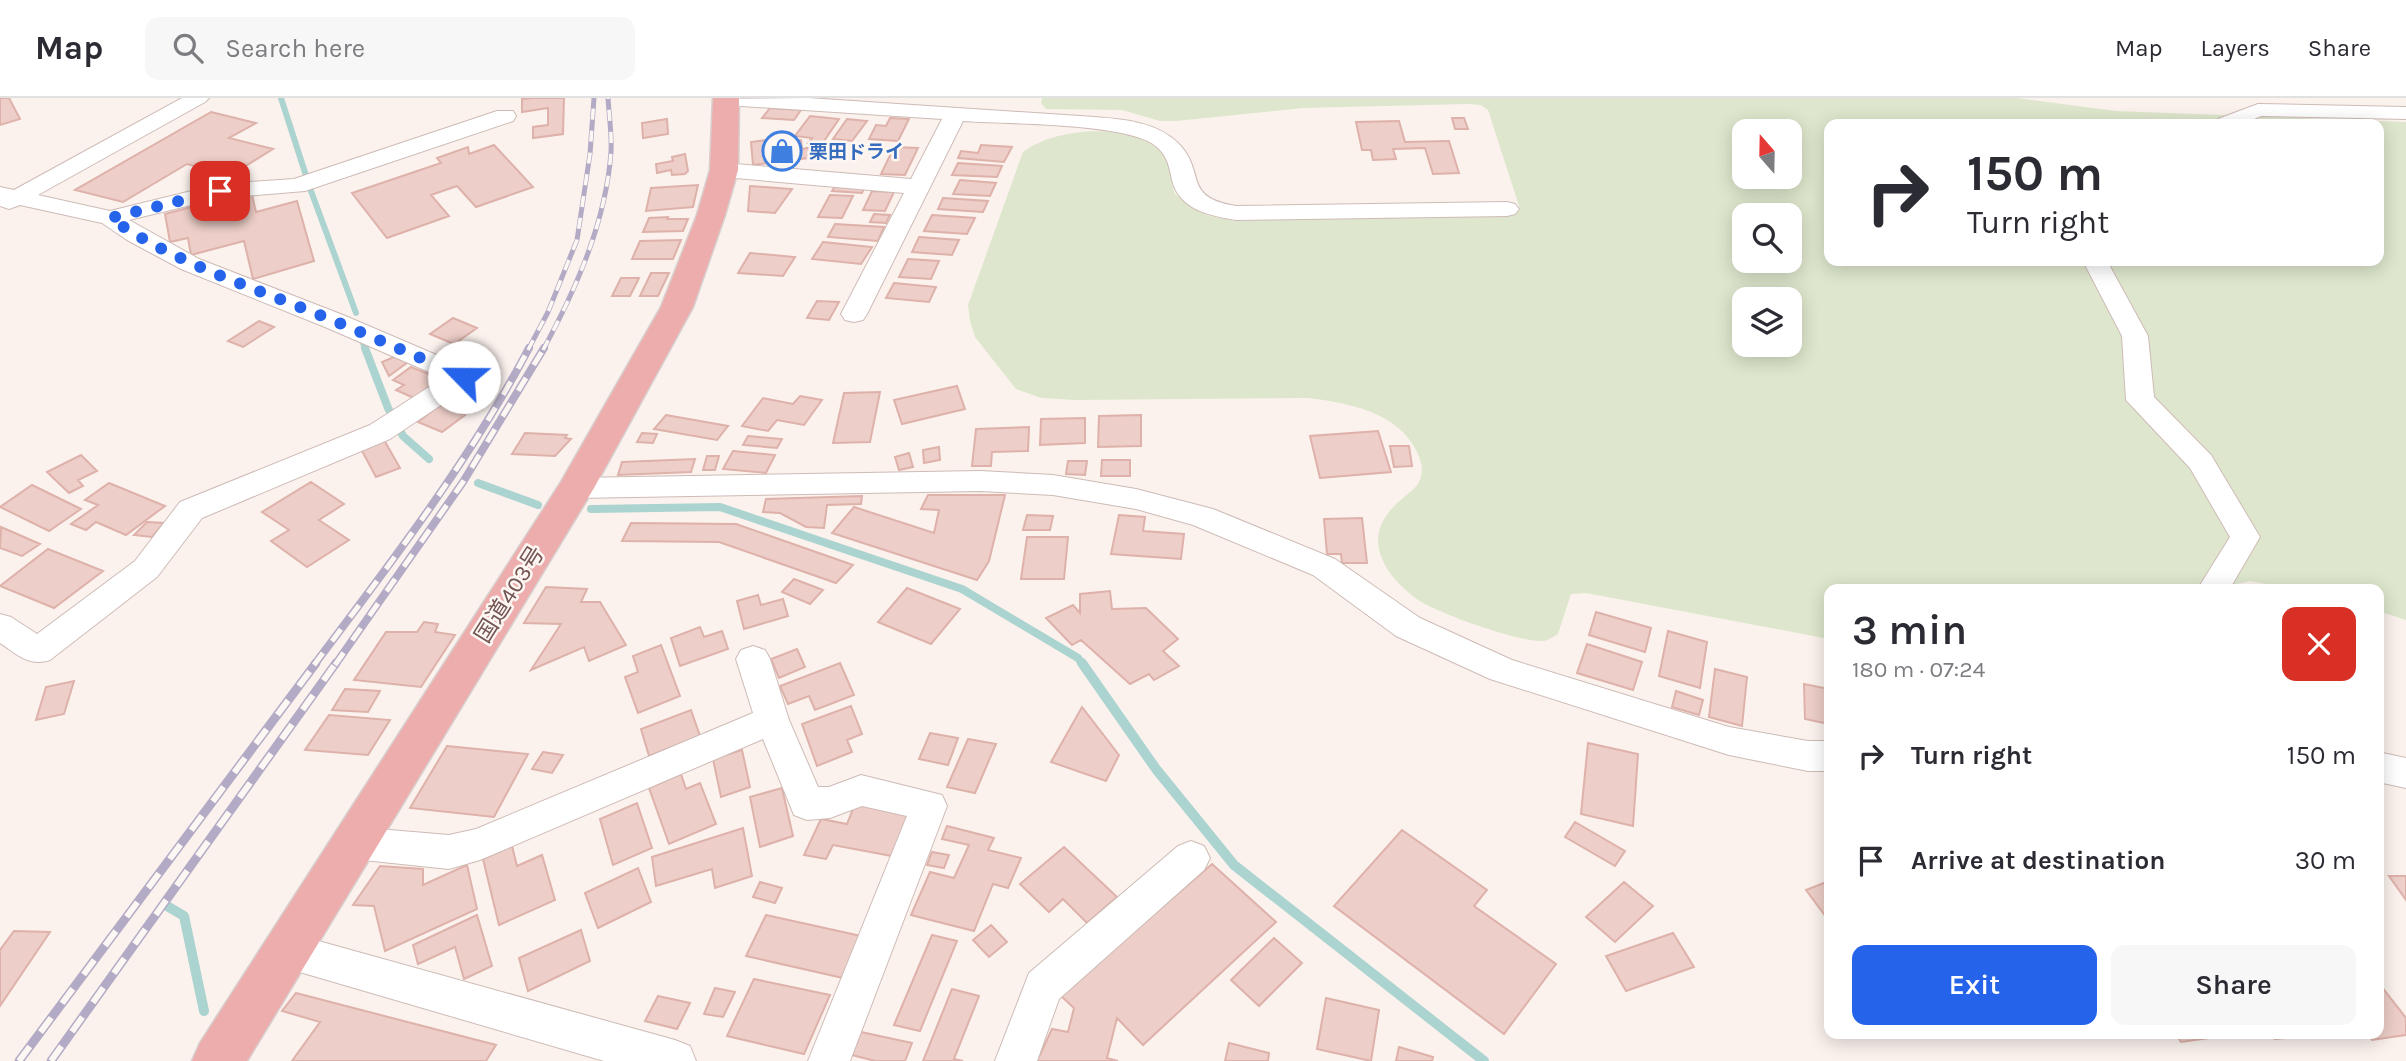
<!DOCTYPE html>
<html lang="en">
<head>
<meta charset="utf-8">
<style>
	:root { --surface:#fff; --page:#f7f7f7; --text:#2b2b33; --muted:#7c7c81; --line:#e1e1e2; --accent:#2563eb }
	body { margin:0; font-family:Karla,"Noto Sans JP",sans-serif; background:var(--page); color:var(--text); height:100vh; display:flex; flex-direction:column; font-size:26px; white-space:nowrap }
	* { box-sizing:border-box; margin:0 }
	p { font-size:23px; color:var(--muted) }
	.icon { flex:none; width:38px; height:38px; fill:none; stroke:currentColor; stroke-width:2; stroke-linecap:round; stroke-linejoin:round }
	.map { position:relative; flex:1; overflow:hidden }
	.sheet { position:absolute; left:1824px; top:486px; width:560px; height:455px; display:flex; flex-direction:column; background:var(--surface); border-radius:14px; box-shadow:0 4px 18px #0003 }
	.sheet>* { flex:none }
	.top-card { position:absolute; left:1824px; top:21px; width:560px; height:147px; border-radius:14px; box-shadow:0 4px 18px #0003; background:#fff; color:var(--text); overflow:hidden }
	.needle { width:46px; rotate:340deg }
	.tools { position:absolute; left:1732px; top:21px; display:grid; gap:14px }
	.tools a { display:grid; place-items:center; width:70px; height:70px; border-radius:14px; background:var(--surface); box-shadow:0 4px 18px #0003; font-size:35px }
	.pin { position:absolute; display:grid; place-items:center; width:60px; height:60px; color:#fff; margin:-30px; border-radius:14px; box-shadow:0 4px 10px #0006 }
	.me { position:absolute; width:77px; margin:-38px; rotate:293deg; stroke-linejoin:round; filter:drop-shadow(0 0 5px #0008) }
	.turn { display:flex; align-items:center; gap:24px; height:147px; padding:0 28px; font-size:32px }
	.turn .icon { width:91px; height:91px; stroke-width:2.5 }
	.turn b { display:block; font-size:49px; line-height:60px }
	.round { display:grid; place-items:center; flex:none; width:74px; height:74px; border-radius:14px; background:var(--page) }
	.head { display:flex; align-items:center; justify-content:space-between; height:119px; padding:0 28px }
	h1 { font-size:42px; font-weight:600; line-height:52px }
	.primary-button { display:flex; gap:14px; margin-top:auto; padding:14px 28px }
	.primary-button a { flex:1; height:80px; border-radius:14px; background:var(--accent); color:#fff; font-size:28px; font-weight:600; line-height:80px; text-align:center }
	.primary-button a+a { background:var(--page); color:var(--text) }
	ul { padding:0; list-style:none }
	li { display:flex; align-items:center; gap:21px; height:105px; padding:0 28px }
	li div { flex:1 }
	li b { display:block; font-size:26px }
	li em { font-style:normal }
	header { display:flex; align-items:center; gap:42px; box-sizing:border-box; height:98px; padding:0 35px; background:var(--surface); border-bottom:2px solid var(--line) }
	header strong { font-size:33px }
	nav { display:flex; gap:38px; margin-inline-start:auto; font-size:24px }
	.search { width:490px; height:63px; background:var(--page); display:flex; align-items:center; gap:18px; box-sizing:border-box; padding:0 24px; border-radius:14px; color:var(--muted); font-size:26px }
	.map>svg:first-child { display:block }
	.green { fill:#dee7cd; fill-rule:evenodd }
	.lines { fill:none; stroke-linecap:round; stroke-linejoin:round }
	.stream-far2 { stroke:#abd3d0; stroke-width:6 }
	.stream-far1 { stroke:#abd3d0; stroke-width:8 }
	.stream { stroke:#abd3d0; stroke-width:10 }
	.building { fill:#edcec8; stroke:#deb1aa; stroke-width:2 }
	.street-casing { stroke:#cebbb6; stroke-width:2 }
	.highway-casing { stroke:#d8d0cf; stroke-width:3 }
	.street { fill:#fff; fill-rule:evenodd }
	.highway { fill:#edadac; fill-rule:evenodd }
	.rail-far2-casing { stroke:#b3abc5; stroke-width:5 }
	.rail-far1-casing { stroke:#b3abc5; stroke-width:8 }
	.rail-casing { stroke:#b3abc5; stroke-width:9 }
	.rail-far2 { stroke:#fdf7f4; stroke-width:3.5; stroke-dasharray:11; stroke-linecap:butt }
	.rail-far1 { stroke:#fdf7f4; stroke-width:5; stroke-dasharray:15; stroke-linecap:butt }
	.rail { stroke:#fdf7f4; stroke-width:6; stroke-dasharray:18; stroke-linecap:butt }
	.route { stroke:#2563eb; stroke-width:12; stroke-dasharray:0 21.6 }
	.labels { text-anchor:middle; stroke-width:5; stroke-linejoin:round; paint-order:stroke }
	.far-shop-label { font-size:19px; font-weight:bold; fill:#366cbe; stroke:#fdf7f4; text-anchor:start }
	.street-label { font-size:23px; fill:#745652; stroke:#fdf7f4 }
</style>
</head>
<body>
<header>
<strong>Map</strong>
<div class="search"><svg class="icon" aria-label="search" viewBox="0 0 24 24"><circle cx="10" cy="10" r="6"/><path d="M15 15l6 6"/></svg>Search here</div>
<nav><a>Map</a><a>Layers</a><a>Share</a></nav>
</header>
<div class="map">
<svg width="2406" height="963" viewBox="0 0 2406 963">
	<rect width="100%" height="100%" fill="#fbf2ed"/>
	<path class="green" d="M1042,0h975l99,13 290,11v498l-28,-9v-21h-81l-47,-9 -40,9h-381v49l-243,-46 -15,1 -13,40c-5,3 -9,6 -14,7 -23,2 -112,-29 -130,-44 -14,-11 -27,-24 -33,-41 -9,-25 4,-43 23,-59 5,-4 12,-9 15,-15 5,-11 3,-19 -2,-30 -19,-40 -68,-49 -109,-54l-233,2 -34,-2 -25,-9 -41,-52 -5,-16 -2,-16 55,-153c32,-25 116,-32 142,5 7,11 5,26 10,37l31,21 28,6 281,-7 5,-5 -32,-99 -7,-5 -13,-1 -165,4 -127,13h-16l-38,-11 -76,-1 -5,-6zM1829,26h549v137h-549zM1745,33h45v46h-45zM1745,117h45v46h-45zM1745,201h45v46h-45z"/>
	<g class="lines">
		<path class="stream-far2" d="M281,0l30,93 45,122
			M363,245l3,7"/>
		<path class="stream-far1" d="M365,250l23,60 15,28 26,23
			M478,385l60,22
			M591,411l129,-2 242,82 116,69 5,7"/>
		<path class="stream" d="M1082,565l74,106 78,96 250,196
			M167,808l17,10 20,95"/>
	</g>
	<path class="building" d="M0,0h9l11,21 -20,6z
		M533,0h31l-1,36 -30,4v-11l15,-2v-17l-26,4v-13z
		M770,10l31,2 -7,10 -32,-2z
		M211,14l45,11 -27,15 44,11 -42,26 -44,-11 -64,38 -48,-12z
		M810,18l29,3 -17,25 -14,-1 4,-5 -17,-2z
		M890,20l19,1 -11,22 -29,-2 7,-14 10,1z
		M1452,20h12l4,11h-13z
		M667,21l1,15 -25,4 -1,-15z
		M847,21l20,2 -15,20 -19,-2z
		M1399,23l6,21 44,-1 10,32 -26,1 -8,-26 -32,1 3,10 -23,1 -2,-10h-9l-6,-28z
		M775,41v4l26,-3 1,9 10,-2 1,7 -5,1v3l-55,7 -2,-23z
		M494,47l39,42 -57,20 -19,-21 -26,9 18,21 -62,22 -35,-45 89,-30 -4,-5 31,-11 1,7z
		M981,47l31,2 -8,15 -46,-4 3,-7 17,2z
		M894,49l24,1 -13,27 -24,-1z
		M685,56l3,17 -3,3 -13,1 -1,-5 -14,3 -1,-9 17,-3 -1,-4z
		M958,65l44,3 -5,11 -45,-2z
		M960,82l36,3 -6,13 -37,-2z
		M698,87l-5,22 -47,4 5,-23z
		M750,88l42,3 -17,24 -27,-2z
		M835,88l29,2 -2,5 -30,-2z
		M872,93l22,1 -9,19 -22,-1z
		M240,96l12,1 4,17 41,-11 17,60 -61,18 -9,-38 -53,14 -3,-17 -18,4 -5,-28z
		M830,97l23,1 -11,22 -24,-1z
		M943,100l45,3 -5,11 -45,-3z
		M874,116l16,1 -4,8 -16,-1z
		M932,117l43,3 -8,16 -43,-3z
		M668,119l-1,2h21l-5,12 -40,1 6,-14z
		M835,126l49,3 -6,14 -50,-4z
		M919,139l40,3 -7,15 -40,-3z
		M681,142l-8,19h-41l8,-18z
		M823,144l49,5 -11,17 -49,-5z
		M750,155l45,4 -12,19 -45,-3z
		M908,161l31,2 -8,18 -32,-2z
		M651,175h18l-11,23h-18z
		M621,180h18l-9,18h-18z
		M894,185l42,4 -7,15 -43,-4z
		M817,203l22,1 -10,18 -22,-2z
		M453,220l24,10 -23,16 -24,-10z
		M259,223l15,6 -31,20 -15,-6z
		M394,259l14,5 -19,14 -7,-14z
		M411,269l30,12 -27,19 -18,-8 8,-5 -11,-5z
		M957,288l8,23 -63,15 -8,-24z
		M462,289l16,6 -19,15 -16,-6z
		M880,294l-10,50 -37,1 11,-50z
		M800,298l22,4 -18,25 -27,-5 -9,11 -26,-5 21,-28 30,6z
		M440,307l25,10 -23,17 -24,-10z
		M666,317l62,11 -11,14 -63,-11z
		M1141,317v31l-43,1 1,-31z
		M1085,320v25l-45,2 1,-26z
		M1029,329l-1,24 -36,1 -1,14h-19l4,-37z
		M1378,333l13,41 -71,6 -10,-42z
		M525,335l42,2 -2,3 6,1 -16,17 -43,-2z
		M642,335l15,1 -4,9 -16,-1z
		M748,338l34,3 -5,9 -34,-3z
		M384,342l16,28 -24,9 -15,-28z
		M1390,348h19l3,20 -18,1z
		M939,349l1,13 -16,3 -1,-13z
		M733,353l42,4 -9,18 -43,-4z
		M909,355l4,14 -14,3 -4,-13z
		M81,357l16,16 -19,9 5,6 -14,7 -22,-21z
		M707,358h12l-4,14h-12z
		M695,361l-4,13 -73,3 4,-13z
		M1102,362h28v16h-29z
		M1068,363h19l-2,14 -19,-1z
		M311,384l33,22 -25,16 30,20 -42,27 -36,-26 18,-11 -27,-18z
		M109,385l56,23 -39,29 -30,-13 -10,8 -15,-6 27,-19 -13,-5z
		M32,387l49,24 -32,22 -49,-24z
		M928,397h77l-16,66 -12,19 -145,-47 22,-26 80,26 5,-23 -18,-1z
		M862,398l-1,8 -34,1 -3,23 -18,-1 -26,-14 -17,-1 3,-13z
		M1027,417l26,1 -3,14h-27z
		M1119,417l26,2 -2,14 41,3 -3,25 -70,-5z
		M1362,420l5,45h-25l-1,-9h-14l-3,-35z
		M147,424l17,1 -12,14 -18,-2z
		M631,425l105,1 117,41 -17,18 -117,-41 -97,-1z
		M1,429l39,17 -18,12 -22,-8z
		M1027,439h41l-4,42h-43z
		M48,451l55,22 -49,37 -54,-22z
		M794,481l29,11 -13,14 -28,-12z
		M546,489l41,2 -6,13h19l26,43 -37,16 -5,-14 -53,23 30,-46 -37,-1z
		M907,490l53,21 -29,35 -53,-22z
		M1110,493l2,18 34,-1 32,31 -15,12 16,15 -25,14 -5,-6 -19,10 -49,-44 -9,5 -26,-27 27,-13 7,8v-19z
		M758,497l3,10 22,-6 5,17 -44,13 -7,-28z
		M1596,514l55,16 -6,24 -56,-17z
		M424,524l14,2 -3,8 20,3 -34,52 -67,-7 32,-48h31z
		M700,529l4,10 18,-6 6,18 -48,17 -9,-28z
		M1668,533l39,11 -7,46 -41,-12z
		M1587,546l55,18 -9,28 -56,-17z
		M661,547l19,51 -42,17 -13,-36 13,-5 -5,-16z
		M797,551l8,18 -26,11 -8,-19z
		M840,565l14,32 -39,15 -6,-14 -21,8 -8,-18z
		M1715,571l32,8 -5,49 -33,-9z
		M74,583l-10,33 -28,6 10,-33z
		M1804,586l25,5v35l-24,-5z
		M345,591l35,2 -12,21 -36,-2z
		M1676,593l27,9 -4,15 -27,-8z
		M851,608l11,28 -15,6 5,12 -35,14 -15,-42z
		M1082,609l37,48 -13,26 -55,-19z
		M691,612l9,26 -51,20 -8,-27z
		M329,617l61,5 -22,35 -63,-5z
		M930,635l28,5 -10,27 -29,-6z
		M968,641l28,5 -21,49 -28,-6z
		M1588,645l50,11 -5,72 -52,-12z
		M447,648l81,8 -34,63 -84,-9z
		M742,652l8,37 -29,10 -8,-38z
		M543,654l20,3 -11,18 -20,-4z
		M681,676l5,15 14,-6 16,41 -47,20 -20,-56z
		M782,690l11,48 -33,11 -10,-50z
		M637,705l15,45 -39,17 -13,-46z
		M855,706l55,10 -18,42 -59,-11 -7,14 -22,-4 17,-36 26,5z
		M1575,724l50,29 -10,15 -50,-29z
		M947,728l47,12 -6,12 33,8 -13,30 -15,-4 -19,47 -63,-16 19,-43 24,6 15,-33 -27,-6z
		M743,730l9,48 -37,12 -3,-19 -56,17 -4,-29z
		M1402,732l85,60 -13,16 82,58 -52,70 -170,-128z
		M512,748l5,20 25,-11 13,45 -56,25 -16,-66z
		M1064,749l53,50 -30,26 -24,-24 -14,13 -29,-28z
		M932,754l17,3 -5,13 -17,-3z
		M1212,766l64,58 -133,123 -26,-27 -10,40 11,3h-81l15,-32 16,3 6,-24 -14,-13z
		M467,767l10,44 -92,42 -11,-45 -21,-1 27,-39 43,3v16z
		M638,770l13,34 -53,26 -13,-35z
		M2389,778h17v24z
		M1829,783v40l-23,-31z
		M760,784l22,6 -7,15 -22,-6z
		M1624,784l29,24 -38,36 -29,-25z
		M477,817l15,51 -28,13 -9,-32 -37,17 -5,-19z
		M766,817l95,21 -18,42 -97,-22z
		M991,827l16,17 -18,15 -16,-17z
		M581,832l9,31 -62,30 -9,-33z
		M14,833l36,1 -50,74v-56z
		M1673,835l21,34 -68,24 -20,-35z
		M932,837l25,6 -37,90 -26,-6z
		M1274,840l28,25 -43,43 -28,-26z
		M754,881l76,16 -26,59 -77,-18z
		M2378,884l28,36v17l-34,5 -4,-6h10z
		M715,890l20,4 -12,25 -19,-3z
		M952,891l27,7 -25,63 9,2h-40z
		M296,895l200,52 -10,16h-194l28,-39 -38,-11z
		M658,898l32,7 -13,26 -32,-8z
		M1326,900l53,12 -8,51 -54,-12z
		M861,934l51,11 -7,18h-30l-23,-6z
		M2176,936h47l1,2 -43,6z
		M2271,936h42l1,1 -39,4z
		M1229,945l40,10 -1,8h-43z
		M1399,949l34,10 -1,4h-36z"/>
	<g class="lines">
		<g class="street-casing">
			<path id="street" d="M182,0h27l-4,4 -167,93 72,16 110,-27 74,-5 203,-68h16l3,5 -3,5 -208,70 -85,7 -91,22 70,39 144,56 131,56 4,6 -4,6 -84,56 -188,79 -45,59 -107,83c-22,7 -33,-6 -50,-17v-29l11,3 26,17 98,-73 45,-59 190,-77 73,-47 -118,-51 -144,-58 -54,-29 -25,-17 -82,-18 -11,4 -9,-3v-19l14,3z
				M808,0l287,19c27,2 62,5 83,26 29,29 3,54 58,63l271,-4 8,2 4,5 -4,5 -8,2 -271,4c-25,-4 -57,-10 -64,-40 -3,-15 -5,-26 -19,-36 -32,-21 -147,-20 -190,-23l-96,193 -4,6 -9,2 -9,-2 -4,-6 63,-121 -180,-16 -8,-2 -3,-5 3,-5 8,-2 187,16 31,-60 -216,-14 -7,-2 -4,-4z
				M2258,6l148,3v12l-145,-3 -18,8h-28l3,-5z
				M2083,163h24l41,75 6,61 57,58 49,82 -31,53h-32l33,-53 -40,-69 -64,-68 -4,-64z
				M980,373l73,4 83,14 77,20 122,50 85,59 92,42 217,67 79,14h21v30h-21l-79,-16 -239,-76 -94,-43 -83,-61 -120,-50 -57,-16 -83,-14 -73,-4 -404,7 -10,-3 -5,-7 5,-7 10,-3z
				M753,548l12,4 5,9 19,61 29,67h11l32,-12 81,20 5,11 -97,255h-42l99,-245 -45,-10 -32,12 -23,2 -13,-5 -31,-76 -283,121 -31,9 -95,-10 -13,-4 -6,-12 6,-12 13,-4 95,8 27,-6 277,-116 -17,-54 5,-9z
				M2378,654l28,6v30l-28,-6z
				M1191,743l13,5 6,12 -6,12 -145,129 -22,62h-42l34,-88 149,-127z
				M286,834l389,108 15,6 6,15h-92l-318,-93 -14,-5 -6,-13 6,-13z"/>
		</g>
		<g class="highway-casing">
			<path id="highway" d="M713,0h26l-1,72 -13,45 -32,92 -99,181 -347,573h-55l8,-18 361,-561 100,-175 36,-92 13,-45z"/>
		</g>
		<use href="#street" class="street"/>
		<use href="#highway" class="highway"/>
		<g class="rail-far2-casing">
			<path id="rail-far2" d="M528,252l20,-38 29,-72 13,-86 4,-56
				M543,252c33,-61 63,-128 68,-198 1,-18 -2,-37 -3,-54"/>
		</g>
		<g class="rail-far1-casing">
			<path id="rail-far1" d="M314,567c76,-101 157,-206 215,-317
				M335,567l128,-183 81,-134"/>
		</g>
		<g class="rail-casing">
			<path id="rail" d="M19,963l297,-398
				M51,963l285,-398"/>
		</g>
		<use href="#rail-far2" class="rail-far2"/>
		<use href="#rail-far1" class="rail-far1"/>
		<use href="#rail" class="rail"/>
	</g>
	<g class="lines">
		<path class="route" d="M220,93l-110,27c58,40 124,63 190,89 55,22 109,46 164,70"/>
	</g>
	<defs>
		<g id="shop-ring" transform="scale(2.0125)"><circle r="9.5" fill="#fdf7f4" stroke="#3f7fe0" stroke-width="1.5"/><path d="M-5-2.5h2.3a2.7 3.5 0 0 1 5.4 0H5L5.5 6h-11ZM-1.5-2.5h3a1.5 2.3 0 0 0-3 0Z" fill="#3f7fe0"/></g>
	</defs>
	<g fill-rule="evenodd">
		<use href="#shop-ring" x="782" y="53"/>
	</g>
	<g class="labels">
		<g class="far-shop-label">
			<text x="809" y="60">栗田ドライ</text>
		</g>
		<g class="street-label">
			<text transform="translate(509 496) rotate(-58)" y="8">国道403号</text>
		</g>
	</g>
</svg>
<div class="tools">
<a><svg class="needle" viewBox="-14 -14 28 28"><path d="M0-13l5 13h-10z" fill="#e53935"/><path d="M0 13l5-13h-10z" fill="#7c7c81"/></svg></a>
<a><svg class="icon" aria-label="search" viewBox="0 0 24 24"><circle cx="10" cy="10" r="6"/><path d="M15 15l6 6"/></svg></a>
<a><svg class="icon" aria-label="layers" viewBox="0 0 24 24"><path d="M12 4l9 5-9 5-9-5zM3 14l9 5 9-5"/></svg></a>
</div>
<div class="pin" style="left:220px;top:93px;background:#d93025"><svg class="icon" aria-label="arrive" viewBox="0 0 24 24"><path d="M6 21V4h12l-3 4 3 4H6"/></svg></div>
<svg class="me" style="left:464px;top:279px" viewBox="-20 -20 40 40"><circle r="19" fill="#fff"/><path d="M0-13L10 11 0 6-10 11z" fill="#2563eb"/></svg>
<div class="top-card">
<div class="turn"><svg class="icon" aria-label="right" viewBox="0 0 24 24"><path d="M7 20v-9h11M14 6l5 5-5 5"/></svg><div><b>150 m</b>Turn right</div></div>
</div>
<section class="sheet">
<div class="head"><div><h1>3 min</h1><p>180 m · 07:24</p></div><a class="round" style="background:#d93025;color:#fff"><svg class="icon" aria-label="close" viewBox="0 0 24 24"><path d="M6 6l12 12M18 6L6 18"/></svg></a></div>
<ul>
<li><svg class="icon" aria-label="right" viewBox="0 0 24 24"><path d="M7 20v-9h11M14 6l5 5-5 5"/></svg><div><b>Turn right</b></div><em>150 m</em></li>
<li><svg class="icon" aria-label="arrive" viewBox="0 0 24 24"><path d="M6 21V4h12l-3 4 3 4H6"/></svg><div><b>Arrive at destination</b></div><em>30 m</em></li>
</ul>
<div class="primary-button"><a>Exit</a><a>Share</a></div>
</section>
</div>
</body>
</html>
